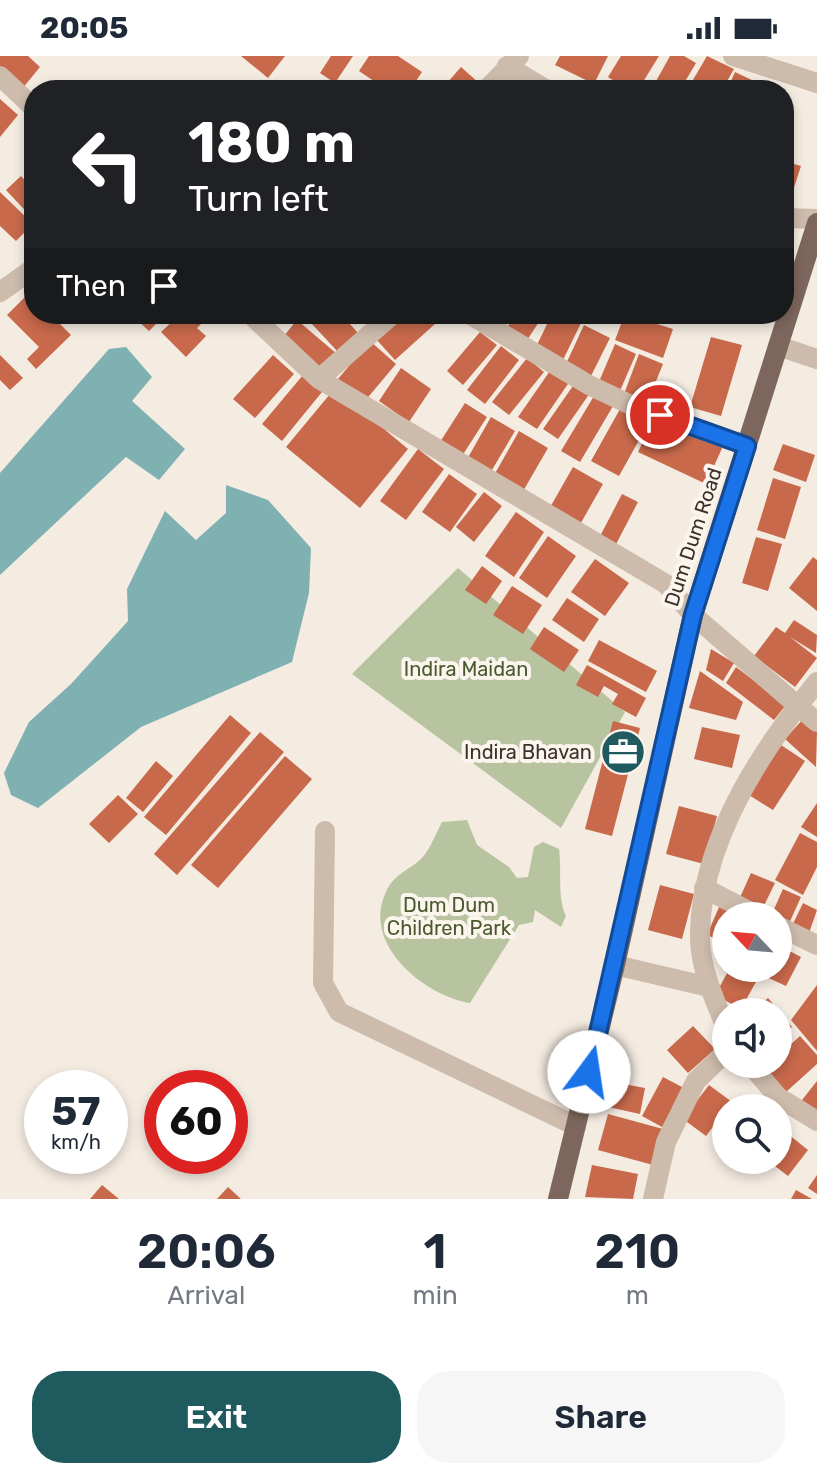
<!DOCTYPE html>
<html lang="en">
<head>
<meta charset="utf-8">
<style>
	:root { --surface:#fff; --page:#f6f6f7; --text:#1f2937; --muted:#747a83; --accent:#1f5a5e }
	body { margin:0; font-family:Rubik,sans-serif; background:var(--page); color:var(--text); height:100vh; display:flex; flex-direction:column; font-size:30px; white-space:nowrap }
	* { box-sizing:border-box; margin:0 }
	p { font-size:26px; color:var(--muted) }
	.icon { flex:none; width:44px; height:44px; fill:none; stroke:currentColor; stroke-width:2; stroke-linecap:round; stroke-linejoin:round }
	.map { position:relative; height:1143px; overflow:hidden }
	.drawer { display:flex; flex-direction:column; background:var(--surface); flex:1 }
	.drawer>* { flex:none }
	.hud { position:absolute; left:24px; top:24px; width:770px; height:244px; border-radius:32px; box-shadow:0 4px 12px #0003; background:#202124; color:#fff; overflow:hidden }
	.needle { width:52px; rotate:296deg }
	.buttons { position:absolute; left:712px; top:846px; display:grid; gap:16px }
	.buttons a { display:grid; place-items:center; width:80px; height:80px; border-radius:50%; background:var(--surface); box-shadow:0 4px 12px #0003; font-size:40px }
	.speed { position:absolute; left:24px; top:1014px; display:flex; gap:16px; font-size:40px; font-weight:700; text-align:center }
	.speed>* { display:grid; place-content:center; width:104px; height:104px; border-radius:50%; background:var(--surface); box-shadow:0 4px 12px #0003; line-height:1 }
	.speed small { font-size:20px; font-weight:400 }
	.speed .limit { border:12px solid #d22; background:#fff; color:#111 }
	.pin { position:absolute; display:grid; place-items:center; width:68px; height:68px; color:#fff; margin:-34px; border:4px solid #fff; border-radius:50%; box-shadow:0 2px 8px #0007 }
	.me { position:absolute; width:88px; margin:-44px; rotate:14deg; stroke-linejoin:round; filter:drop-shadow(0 0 6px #0008) }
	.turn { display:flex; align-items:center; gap:28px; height:168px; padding:0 32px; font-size:36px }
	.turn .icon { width:104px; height:104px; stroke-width:2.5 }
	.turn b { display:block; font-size:56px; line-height:68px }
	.then { display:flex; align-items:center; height:76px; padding:0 32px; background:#0003; gap:16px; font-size:30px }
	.eta { display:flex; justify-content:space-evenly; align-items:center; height:136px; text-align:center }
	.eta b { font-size:48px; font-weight:600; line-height:56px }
	.primary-button { display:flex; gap:16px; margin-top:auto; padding:16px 32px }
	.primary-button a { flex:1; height:92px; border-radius:32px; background:var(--accent); color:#fff; font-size:32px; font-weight:600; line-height:92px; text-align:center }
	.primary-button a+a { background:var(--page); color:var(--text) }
	.status { display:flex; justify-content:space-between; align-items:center; height:56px; padding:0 40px; background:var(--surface); direction:ltr }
	.status svg { height:22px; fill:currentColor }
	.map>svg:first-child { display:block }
	.green { fill:#b8c4a0 }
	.water { fill:#7fb0b2 }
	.building { fill:#c8694b }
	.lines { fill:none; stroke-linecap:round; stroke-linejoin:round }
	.street { stroke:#cdbbac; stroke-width:20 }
	.primary { stroke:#7d675c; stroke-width:20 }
	.route-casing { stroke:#114b97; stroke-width:20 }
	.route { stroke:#1a73e8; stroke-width:14 }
	.labels { text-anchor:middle; stroke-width:8; stroke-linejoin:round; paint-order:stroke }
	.street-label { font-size:20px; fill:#3b302b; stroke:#fbf5ee }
	.park-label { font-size:20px; fill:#4a5a2e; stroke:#fbf5ee }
	.poi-label { font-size:20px; fill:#3b302b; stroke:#fbf5ee; text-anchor:end }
</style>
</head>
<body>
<div class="status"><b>20:05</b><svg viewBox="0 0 49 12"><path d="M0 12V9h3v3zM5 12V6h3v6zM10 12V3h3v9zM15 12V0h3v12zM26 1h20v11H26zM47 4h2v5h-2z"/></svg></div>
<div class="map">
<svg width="817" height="1143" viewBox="0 0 817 1143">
	<rect width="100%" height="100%" fill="#f4ebe1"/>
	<path class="green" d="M458,512l167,144 -64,116 -209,-154z
		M467,764l10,25 32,22 8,11 11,-1 6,-30 9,-5 16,7c3,22 -2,49 7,67l-5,11 -26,-17 -2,12 -14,3 -49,78c-47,-8 -109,-60 -84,-111 7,-17 23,-22 35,-33 9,-9 15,-26 21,-37z"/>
	<path class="water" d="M126,291l26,30 -20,24 53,48 -26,31 -33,-23 -126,118v-102l109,-124z
		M226,429l42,15 43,48 -2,45 -17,69 -151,65 -103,81 -27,-13 -7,-22 25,-51 42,-38 57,-63 -1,-32 38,-78 31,29 30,-27z"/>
	<path class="building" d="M0,0h28l12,11 -18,22 -22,-20z
		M241,0h44l-17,22z
		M331,0h22l-18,27 -15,-10z
		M369,0h29l24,16 -12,18h-23l-28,-19z
		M560,0h48l-14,28 -39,-19z
		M621,0h38l-21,34h-10l-20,-13z
		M670,0h14l12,7 -16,27h-29z
		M707,0l27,13 -12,21h-35z
		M461,11l19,17 -5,6h-34z
		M735,16l21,10 -4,8h-25z
		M0,43l18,16 -18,22z
		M784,105l17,5 -14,43 -3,-1z
		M21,120l13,14v30l-28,-30z
		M0,136l33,32 -17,17 -16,-15z
		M29,237l5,4v17h16l21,21 -35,34 -9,-10 12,-12 -32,-32z
		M141,258h25l-17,17 -13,-12z
		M180,258h31l-14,14 9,8 -20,21 -25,-25z
		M322,258h19l17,19 -20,19 -26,-28z
		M401,258h45l-51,46 -20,-22z
		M516,258h28l-20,31 -20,-13z
		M552,258h17l13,7 -20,41 -27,-13z
		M625,258l48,15 -10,29 -48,-18z
		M297,264l40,34 -15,17 -39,-34z
		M584,269l26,13 -19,38 -25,-12z
		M480,276l17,13 -34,40 -16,-14z
		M711,281l31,8 -21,71 -31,-9z
		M370,285l26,23 -32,38 -26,-23z
		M615,288l21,10 -17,39 -21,-9z
		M501,290l18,14 -34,44 -18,-14z
		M639,298l24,10 -16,39 -23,-9z
		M0,299l23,23 -13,12 -10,-10z
		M273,299l21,19 -39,44 -22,-19z
		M527,302l17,14 -35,43 -17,-13z
		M401,312l30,21 -22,33 -30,-21z
		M552,312l18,13 -33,48 -19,-12z
		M303,319l19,17 -40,49 -20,-17z
		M575,327l15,10 -32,46 -15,-10z
		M335,332l73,61 -48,59 -74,-61z
		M597,335l19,10 -36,61 -19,-11z
		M465,347l22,14 -25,39 -22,-14z
		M620,353l28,15 -29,52 -28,-15z
		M656,359l67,31 -17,38 -68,-32z
		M491,361l24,14 -26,44 -23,-14z
		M519,375l29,17 -26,45 -29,-16z
		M783,388l32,11 -9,27 -33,-12z
		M418,393l26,20 -38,51 -26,-19z
		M573,411l30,17 -25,44 -30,-17z
		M449,418l28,20 -27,38 -28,-20z
		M773,422l28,9 -16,52 -28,-9z
		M484,436l18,14 -28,36 -18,-15z
		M622,438l16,8 -25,48 -16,-8z
		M516,456l28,20 -30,45 -29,-21z
		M548,480l28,20 -29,42 -28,-20z
		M756,481l26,7 -14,47 -26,-8z
		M813,501l4,3v51l-28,-23z
		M595,503l34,24 -24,33 -34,-24z
		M482,510l20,15 -16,23 -21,-14z
		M512,530l30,19 -19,29 -30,-19z
		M567,542l32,21 -15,23 -32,-22z
		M794,564l23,15 -1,18 -26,-16 27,21 -22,29 -41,-31 22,-29 9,6z
		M544,571l35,23 -15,22 -34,-23z
		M599,584l58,31 -11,21 -58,-31z
		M711,593l23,14 -11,18 -17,-11z
		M587,609l59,33 -10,19 -24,-13 6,-10 -14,-8 -6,11 -22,-12z
		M736,611l50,38 -12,15 -48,-37z
		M700,615l43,31 -7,18 -47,-12z
		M230,659l21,18 -85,102 -22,-18z
		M803,663l14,12 -1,36 -31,-28z
		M613,665l27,7 -28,108 -27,-7z
		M702,671l38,8 -8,33 -38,-9z
		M260,676l24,20 -107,123 -23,-21z
		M781,689l24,16 -32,49 -24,-15z
		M285,700l27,23 -94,109 -27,-23z
		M156,705l17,15 -30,36 -17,-14z
		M118,739l20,19 -29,29 -20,-19z
		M817,747v34l-16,-10z
		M679,750l38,10 -13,48 -38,-10z
		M800,777l17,9v25l-14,28 -28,-15z
		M751,817l24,10 -15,31 -23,-10z
		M660,829l34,9 -12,45 -34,-9z
		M783,833l18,8 -14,31 -9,-4v-8h-7z
		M803,847l14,7 -9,26 -17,-8z
		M719,851l21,9h-14v27l-19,-8z
		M778,889l23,12 -15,29 -24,-11 4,-7h12z
		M730,912l27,12 -16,29 -26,-14z
		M817,929v66l-26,-31z
		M768,942l24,29 -14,11v-26h-27z
		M693,970l22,23 -27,24 -21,-23z
		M800,980l17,19v9l-31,28 -21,-24 13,-4v-8z
		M663,1021l21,11 -22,39 -20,-11z
		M817,1025v31l-15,-12z
		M613,1026l32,6 -5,26 -32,-7z
		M709,1029l23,17 -26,34 -23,-17z
		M608,1058l55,15 -10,36 -55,-15z
		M783,1074l25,20 -20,26 -21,-16h11v-24z
		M592,1109l46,9 -5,25 -48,-2z
		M817,1119v19l-9,-6z
		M102,1129l17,14h-29z
		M228,1131l13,12h-24z
		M796,1134l16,9h-21z"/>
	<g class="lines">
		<path class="street" d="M733,0l84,27
			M507,10l40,24
			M0,20l34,32
			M486,34l33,-34
			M784,162l33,1
			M0,236l34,-24
			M250,258l69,65 347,205 27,31 105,91c-50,65 -99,149 -98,233 1,31 14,60 26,88
			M469,258l120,71 42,20 116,41
			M778,290l39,13
			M319,323l74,-65
			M817,626l-19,24 19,16
			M325,775l-2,152 16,29 237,114
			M704,832l54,28
			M778,870l39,19
			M615,909l94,22
			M750,1008l28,33 39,24
			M653,1143l13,-57 30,-61 30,-29"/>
		<path class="primary" d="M558,1143l57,-234 78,-350 124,-392"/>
	</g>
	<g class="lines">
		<g class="route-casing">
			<path id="route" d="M589,1016l104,-457 54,-169 -87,-31"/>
		</g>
		<use href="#route" class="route"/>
	</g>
	<defs>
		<g id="office-disc" transform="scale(2.3)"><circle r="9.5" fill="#1f5a5e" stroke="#fbf5ee"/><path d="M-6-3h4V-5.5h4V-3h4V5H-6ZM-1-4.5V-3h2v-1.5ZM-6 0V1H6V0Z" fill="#fff"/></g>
	</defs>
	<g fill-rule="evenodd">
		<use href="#office-disc" x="623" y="696"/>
	</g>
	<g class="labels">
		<g class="street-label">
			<text transform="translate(693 481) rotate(-72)" y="7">Dum Dum Road</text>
		</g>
		<g class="park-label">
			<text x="466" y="620">Indira Maidan</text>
			<text x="449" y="856">Dum Dum<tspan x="449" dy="23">Children Park</tspan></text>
		</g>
		<g class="poi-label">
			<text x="592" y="703">Indira Bhavan</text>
		</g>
	</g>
</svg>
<div class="buttons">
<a><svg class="needle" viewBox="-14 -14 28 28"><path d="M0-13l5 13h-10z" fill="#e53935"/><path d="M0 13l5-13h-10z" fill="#747a83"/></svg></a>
<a><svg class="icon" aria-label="sound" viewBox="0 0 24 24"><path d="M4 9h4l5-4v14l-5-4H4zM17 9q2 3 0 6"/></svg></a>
<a><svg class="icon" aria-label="search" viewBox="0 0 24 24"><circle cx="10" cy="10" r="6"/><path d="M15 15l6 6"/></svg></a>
</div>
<div class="speed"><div>57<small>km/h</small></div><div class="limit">60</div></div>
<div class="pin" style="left:660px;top:359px;background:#d93025"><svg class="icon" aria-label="arrive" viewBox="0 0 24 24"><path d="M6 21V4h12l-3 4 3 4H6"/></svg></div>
<svg class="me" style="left:589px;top:1016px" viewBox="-20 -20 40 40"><circle r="19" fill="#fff"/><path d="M0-13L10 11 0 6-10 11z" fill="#1a73e8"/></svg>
<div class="hud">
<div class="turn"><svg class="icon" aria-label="left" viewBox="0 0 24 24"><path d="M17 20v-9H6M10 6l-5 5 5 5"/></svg><div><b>180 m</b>Turn left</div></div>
<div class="then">Then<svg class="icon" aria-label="arrive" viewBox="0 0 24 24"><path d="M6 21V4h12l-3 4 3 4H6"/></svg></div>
</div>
</div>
<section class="drawer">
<div class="eta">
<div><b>20:06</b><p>Arrival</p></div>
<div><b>1</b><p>min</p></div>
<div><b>210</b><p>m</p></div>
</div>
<div class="primary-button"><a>Exit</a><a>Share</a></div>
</section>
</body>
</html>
